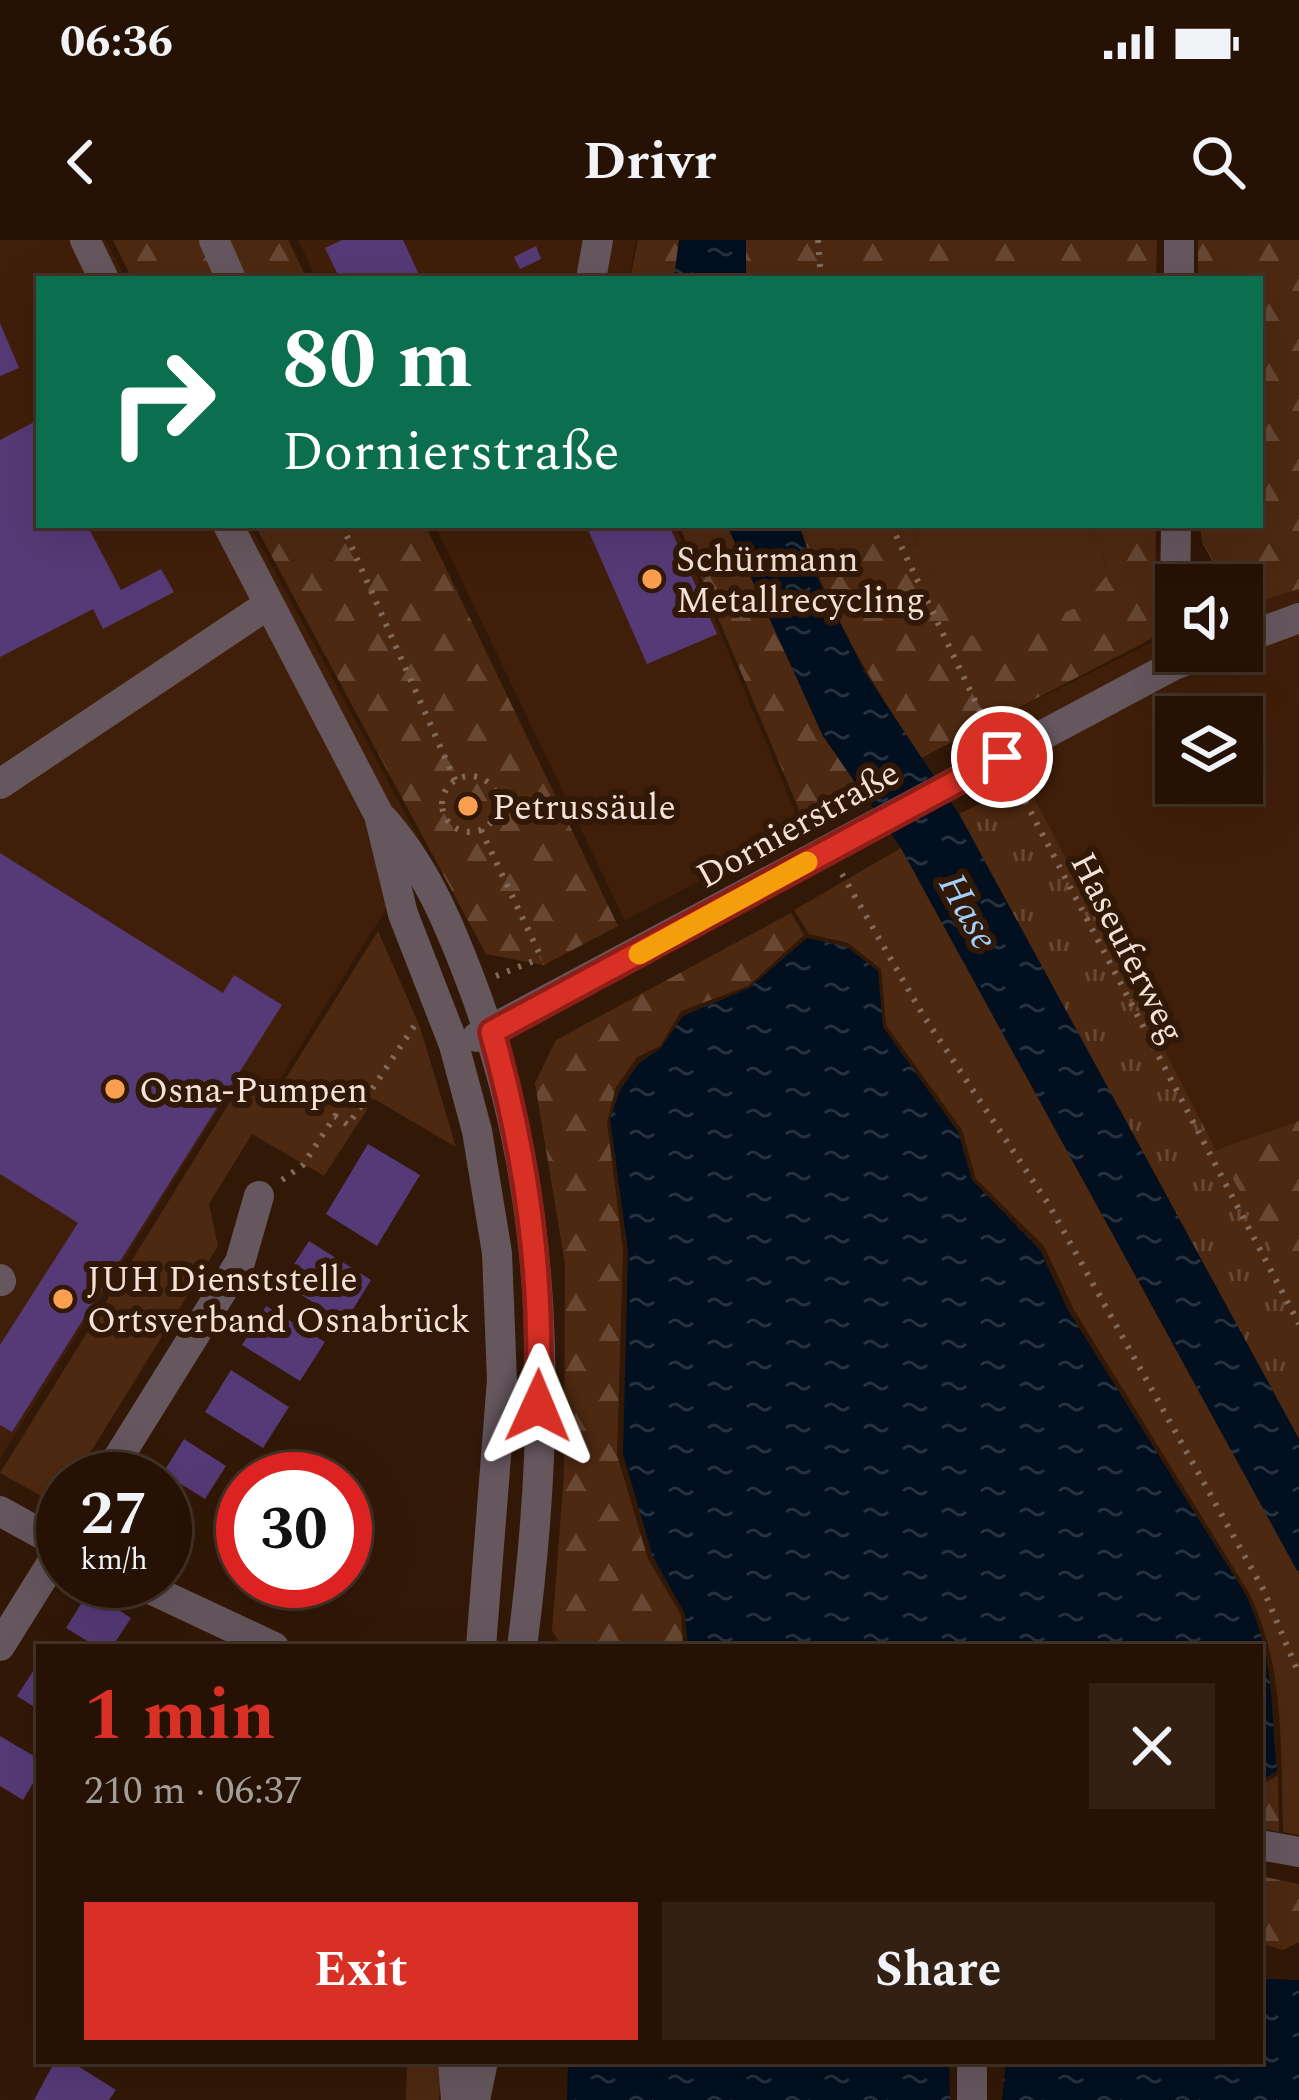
<!DOCTYPE html>
<html lang="en">
<head>
<meta charset="utf-8">
<style>
	:root { --surface:#261205; --page:#322013; --text:#f1f3f6; --muted:#a49e9a; --line:#423227; --accent:#d93025 }
	body { margin:0; font-family:Spectral,serif; background:var(--page); color:var(--text); height:100vh; display:flex; flex-direction:column; font-size:45px; white-space:nowrap }
	* { box-sizing:border-box; margin:0 }
	p { font-size:39px; color:var(--muted) }
	.icon { flex:none; width:66px; height:66px; fill:none; stroke:currentColor; stroke-width:2; stroke-linecap:round; stroke-linejoin:round }
	.map { position:relative; flex:1; overflow:hidden }
	.drawer { position:absolute; left:36px; top:1404px; width:1227px; height:420px; display:flex; flex-direction:column; background:var(--surface); border-radius:0px; box-shadow:0 12px 48px #0002,0 0 0 3px var(--line) }
	.drawer>* { flex:none }
	.guide { position:absolute; left:36px; top:36px; width:1227px; height:252px; border-radius:0px; box-shadow:0 12px 48px #0002,0 0 0 3px var(--line); background:#0b6e4f; color:#fff; overflow:hidden }
	.controls { position:absolute; left:1155px; top:324px; display:grid; gap:24px }
	.controls a { display:grid; place-items:center; width:108px; height:108px; border-radius:0px; background:var(--surface); box-shadow:0 12px 48px #0002,0 0 0 3px var(--line); font-size:60px }
	.speed { position:absolute; left:36px; top:1212px; display:flex; gap:24px; font-size:60px; font-weight:700; text-align:center }
	.speed>* { display:grid; place-content:center; width:156px; height:156px; border-radius:50%; background:var(--surface); box-shadow:0 12px 48px #0002,0 0 0 3px var(--line); line-height:1 }
	.speed small { font-size:30px; font-weight:400 }
	.speed .limit { border:18px solid #d22; background:#fff; color:#111 }
	.pin { position:absolute; display:grid; place-items:center; width:102px; height:102px; color:#fff; margin:-51px; border:6px solid #fff; border-radius:50%; box-shadow:0 3px 12px #0007 }
	.me { position:absolute; width:132px; margin:-66px; rotate:1deg; stroke-linejoin:round; filter:drop-shadow(0 0 9px #0008) }
	.turn { display:flex; align-items:center; gap:42px; height:252px; padding:0 48px; font-size:54px }
	.turn .icon { width:156px; height:156px; stroke-width:2.5 }
	.turn b { display:block; font-size:84px; line-height:102px }
	.round { display:grid; place-items:center; flex:none; width:126px; height:126px; border-radius:0px; background:var(--page) }
	.headline { display:flex; align-items:center; justify-content:space-between; height:204px; padding:0 48px }
	h1 { font-size:72px; font-weight:700; line-height:90px; color:var(--accent) }
	.cta { display:flex; gap:24px; margin-top:auto; padding:24px 48px }
	.cta a { flex:1; height:138px; border-radius:0px; background:var(--accent); color:#fff; font-size:48px; font-weight:700; line-height:138px; text-align:center }
	.cta a+a { background:var(--page); color:var(--text) }
	.status { display:flex; justify-content:space-between; align-items:center; height:84px; padding:0 60px; background:var(--surface); direction:ltr }
	.status svg { height:33px; fill:currentColor }
	header { display:flex; justify-content:space-between; align-items:center; height:156px; padding:0 48px; background:var(--surface); font-size:54px; font-weight:700 }
	.map>svg:first-child { display:block }
	.built { fill:#401f0a; fill-rule:evenodd }
	.grass { fill:#4e2911 }
	.forest { fill:url(#forest-firs) }
	.park { fill:url(#park-tufts) }
	.water { fill:url(#water-ripples) }
	.building { fill:#563a77 }
	.lines { fill:none; stroke-linecap:round; stroke-linejoin:round }
	.path { stroke:#816a5b; stroke-width:6; stroke-dasharray:3 9; stroke-linecap:butt }
	.minor { stroke:#66575e; stroke-width:30 }
	.route-casing { stroke:#8d1f18; stroke-width:30 }
	.route { stroke:#d93025; stroke-width:21 }
	.slow { stroke:#f59e0b; stroke-width:21 }
	.poi-dot { fill:#fa9f4f; stroke:#321807; stroke-width:4.5 }
	.labels { text-anchor:middle; stroke-width:12; stroke-linejoin:round; paint-order:stroke }
	.poi-label { font-size:36px; fill:#f4e1d7; stroke:#321807; text-anchor:start }
	.street-label { font-size:36px; fill:#f4e1d7; stroke:#321807 }
	.water-label { font-size:39px; font-style:italic; fill:#a1d0fc; stroke:#321807 }
</style>
</head>
<body>
<div class="status"><b>06:36</b><svg viewBox="0 0 49 12"><path d="M0 12V9h3v3zM5 12V6h3v6zM10 12V3h3v9zM15 12V0h3v12zM26 1h20v11H26zM47 4h2v5h-2z"/></svg></div>
<header><svg class="icon" aria-label="back" viewBox="0 0 24 24"><path d="M15 5l-7 7 7 7"/></svg>Drivr<svg class="icon" aria-label="search" viewBox="0 0 24 24"><circle cx="10" cy="10" r="6"/><path d="M15 15l6 6"/></svg></header>
<div class="map">
<svg width="1299" height="1860" viewBox="0 0 1299 1860">
	<defs>
		<pattern id="forest-firs" width="22" height="20" patternUnits="userSpaceOnUse" patternTransform="scale(3)"><rect width="22" height="20" fill="#4e2911"/><path d="M5 1l3.5 6h-7zM16 11l3.5 6h-7z" fill="#684833"/></pattern>
		<pattern id="park-tufts" width="24" height="20" patternUnits="userSpaceOnUse" patternTransform="scale(3)"><rect width="24" height="20" fill="#4e2911"/><path d="M3 7l-1-3M5 7V3M7 7l1-3M15 17l-1-3M17 17v-4M19 17l1-3" fill="none" stroke="#684833"/></pattern>
		<pattern id="water-ripples" width="26" height="14" patternUnits="userSpaceOnUse" patternTransform="scale(3)"><rect width="26" height="14" fill="#010f1f"/><path d="M2 4q2-2 4 0t4 0M15 11q2-2 4 0t4 0" fill="none" stroke="#27323f"/></pattern>
	</defs>
	<rect width="100%" height="100%" fill="#321807"/>
	<path class="built" d="M0,0h106l20,39h-87v246h211l174,323 -149,239 -31,-18 -244,389z
		M298,0h338l-7,39h-312z
		M435,285h240l126,301 -176,95z
		M1299,349v532l-83,29 -222,-429 182,-91v21h66v-43zM1176,477h66v66h-66z"/>
	<path class="grass" d="M909,285h179l15,27 3,24 -22,29 -99,36 -25,-11z
		M901,608l398,726v261l-16,-3c-3,-83 3,-163 -34,-239l-175,-283 -30,-64 -68,-67 -14,-49 -76,-105 -5,-56 -33,-26 -39,-9 -15,-24z
		M378,691l42,96 36,120 -82,-48 -50,77 -72,-42 -43,70 9,42 -144,233h-11v12l-22,5 -41,-23 246,-397 30,18z
		M407,1821h35l-3,39h-33z"/>
	<path class="forest" d="M113,0h175l19,39h-175z
		M638,0h41l-5,39h-44z
		M746,0h411l-1,39h-410z
		M1198,0h101v349l-52,17 -5,-21h-16l-24,-43 -2,-17h60v-246h-62z
		M255,285h170l193,401 -74,39 -58,-11z
		M679,285h48l96,211 39,57 -57,31z
		M799,285h110l51,105 25,11 99,-36 22,-29 -3,-24 -15,-27h68l-1,112 -234,121c-49,-74 -93,-148 -122,-233z
		M791,673l13,22 -56,51 -67,25 -21,35 -23,11 -21,30 -9,35 16,128 -6,205 31,104 33,56 2,32h-120l-11,-16 12,-157 1,-210 -30,-181 21,-43z
		M1299,881v174l-83,-145z
		M1278,1535l1,57 -19,-4v-42z
		M1260,1636l39,8v58l-16,8 -23,-7z"/>
	<path class="park" d="M1026,542l190,368 83,145v144l-340,-625z"/>
	<path class="water" d="M679,0h67v39h-72z
		M727,285h72l18,52 49,97 93,140 340,625v135l-398,-726 -78,-112z
		M807,698l40,9 31,24 5,56 75,105 14,48 68,70 28,60 178,285c29,63 24,109 31,176l-17,10v-134h-572l-3,-33 -32,-57 -30,-103 5,-203 -18,-132 10,-29 19,-27 21,-14 23,-33 66,-28z
		M1270,1739l29,1v120h-297l4,-39h254v-79z
		M568,1821h381l1,39h-383z"/>
	<path class="building" d="M342,0h61l18,39h-81l-15,-31z
		M536,6l5,13 -21,10 -6,-12z
		M0,83l19,45 -19,8z
		M34,182l5,9v94h48l34,65 40,-21 13,23 -71,37 -10,-20 -93,48v-217z
		M586,285h83l48,109 -70,30z
		M0,613l223,140 11,-18 48,30 -270,427 -12,-7v-80l78,-122 -78,-49z
		M368,904l52,31 -43,71 -51,-32z
		M309,1001l62,39 -26,42 -63,-39z
		M266,1066l59,36 -25,39 -58,-36z
		M231,1130l58,37 -26,41 -58,-36z
		M184,1199l42,27 -21,33 -42,-26z
		M165,1268l27,17 -21,33 -6,-3z
		M89,1351l42,27 -19,29h-15l-31,-19z
		M39,1422v48l-22,-14z
		M0,1496l39,23v14l-16,27 -23,-14z
		M55,1821h15l46,29 -7,10h-75z"/>
	<g class="lines">
		<path class="path" d="M818,0l3,39
			M342,285l113,255
			M891,285l98,205
			M442 564a28 28 0 1 1 56 0a28 28 0 1 1-56 0Z
			M1014,540l285,544
			M481,590l60,127
			M842,634l81,141 126,190 214,384 36,85
			M496,736l45,-18
			M282,940l21,-15 32,-49 13,9 67,-100"/>
		<path class="minor" d="M85,0l19,39
			M214,0l17,39
			M591,39l7,-39
			M1179,39v-39
			M228,285l151,290 24,99 51,131 23,86 20,122 5,127 -21,267
			M1242,399l57,-21
			M1174,425l2,-140
			M0,544l269,-180
			M383,579c41,46 65,102 87,160 83,215 82,441 52,668
			M477,797l697,-372 38,-14
			M0,1039l1,2
			M105,1239l135,-217 19,-66
			M0,1271l63,35
			M133,1341l141,66
			M0,1406l63,-101
			M1260,1605l39,7
			M453,1821l3,39
			M972,1821v39
			M475,1860l8,-39"/>
	</g>
	<g class="lines">
		<g class="route-casing">
			<path id="route" d="M538,1166c5,-133 -11,-247 -46,-374l510,-275"/>
		</g>
		<use href="#route" class="route"/>
		<path class="slow" d="M639,714l168,-92"/>
	</g>
	<g class="poi-dot">
		<circle cx="652" cy="339" r="12"/>
		<circle cx="468" cy="566" r="12"/>
		<circle cx="115" cy="849" r="12"/>
		<circle cx="63" cy="1059" r="12"/>
	</g>
	<g class="labels">
		<g class="poi-label">
			<text x="676" y="331">Schürmann<tspan x="676" dy="41">Metallrecycling</tspan></text>
			<text x="492" y="579">Petrussäule</text>
			<text x="139" y="862">Osna-Pumpen</text>
			<text x="87" y="1051">JUH Dienststelle<tspan x="87" dy="41">Ortsverband Osnabrück</tspan></text>
		</g>
		<g class="street-label">
			<text transform="translate(797 583) rotate(-29)" y="13">Dornierstraße</text>
			<text transform="translate(1129 707) rotate(63)" y="13">Haseuferweg</text>
		</g>
		<g class="water-label">
			<text transform="translate(970 671) rotate(61)" y="14">Hase</text>
		</g>
	</g>
</svg>
<div class="controls">
<a><svg class="icon" aria-label="sound" viewBox="0 0 24 24"><path d="M4 9h4l5-4v14l-5-4H4zM17 9q2 3 0 6"/></svg></a>
<a><svg class="icon" aria-label="layers" viewBox="0 0 24 24"><path d="M12 4l9 5-9 5-9-5zM3 14l9 5 9-5"/></svg></a>
</div>
<div class="speed"><div>27<small>km/h</small></div><div class="limit">30</div></div>
<div class="pin" style="left:1002px;top:517px;background:#d93025"><svg class="icon" aria-label="arrive" viewBox="0 0 24 24"><path d="M6 21V4h12l-3 4 3 4H6"/></svg></div>
<svg class="me" style="left:538px;top:1166px" viewBox="-20 -20 40 40"><path d="M0-17L14 15 0 8-14 15z" fill="#d93025" stroke="#fff" stroke-width="4"/></svg>
<div class="guide">
<div class="turn"><svg class="icon" aria-label="right" viewBox="0 0 24 24"><path d="M7 20v-9h11M14 6l5 5-5 5"/></svg><div><b>80 m</b>Dornierstraße</div></div>
</div>
<section class="drawer">
<div class="headline"><div><h1>1 min</h1><p>210 m · 06:37</p></div><a class="round"><svg class="icon" aria-label="close" viewBox="0 0 24 24"><path d="M6 6l12 12M18 6L6 18"/></svg></a></div>
<div class="cta"><a>Exit</a><a>Share</a></div>
</section>
</div>
</body>
</html>
